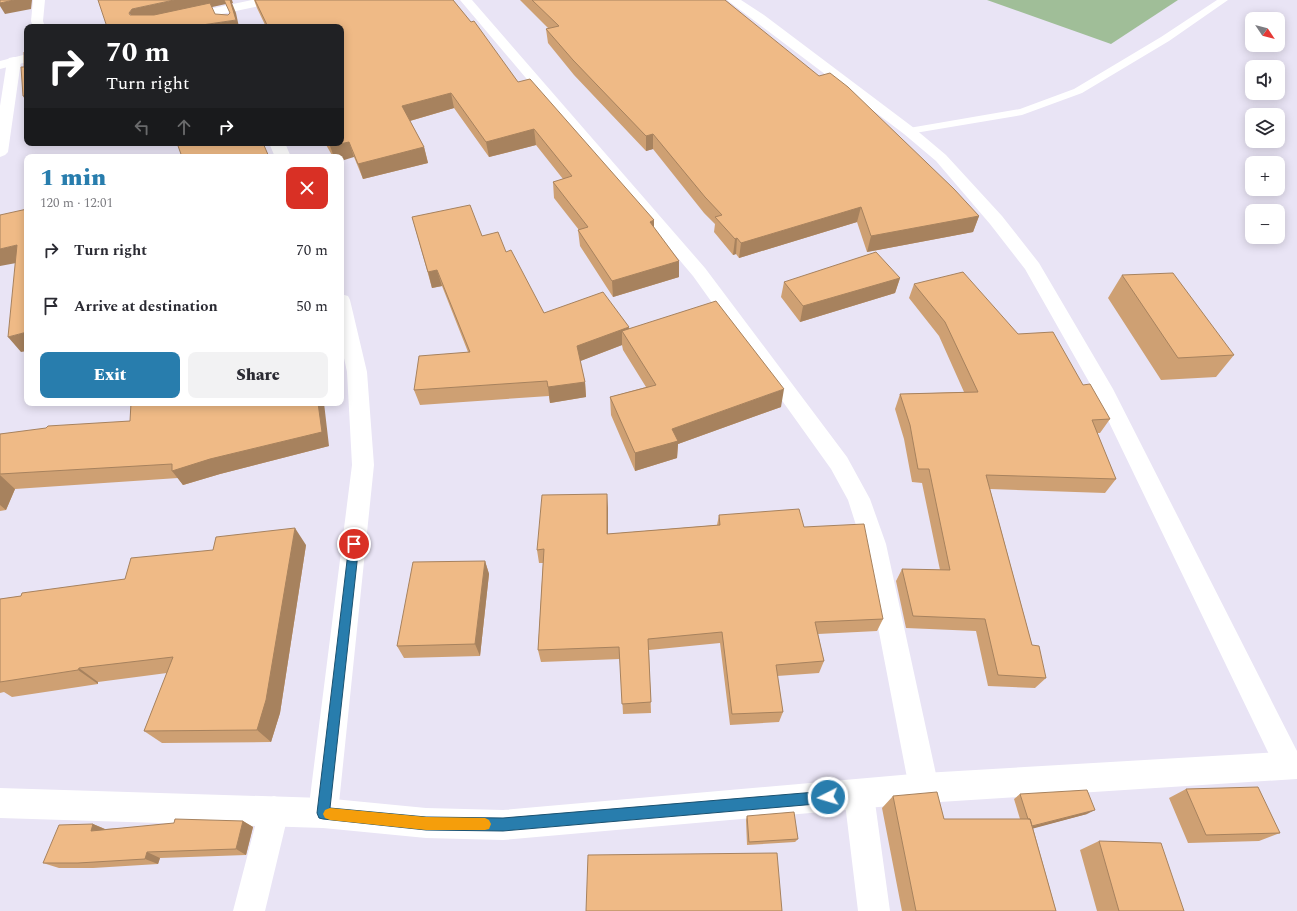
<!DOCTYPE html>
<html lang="en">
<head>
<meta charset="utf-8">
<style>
	:root { --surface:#fff; --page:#f2f2f3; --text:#2b2b33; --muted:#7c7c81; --accent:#287dad }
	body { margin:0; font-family:Spectral,serif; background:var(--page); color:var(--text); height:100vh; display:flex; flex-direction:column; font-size:15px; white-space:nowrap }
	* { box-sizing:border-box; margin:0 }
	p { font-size:13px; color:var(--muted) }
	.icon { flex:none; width:22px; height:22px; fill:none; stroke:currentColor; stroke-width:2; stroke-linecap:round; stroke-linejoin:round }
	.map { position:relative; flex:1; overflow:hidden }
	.side { position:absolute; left:24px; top:154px; width:320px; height:252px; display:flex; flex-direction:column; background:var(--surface); border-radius:8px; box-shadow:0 2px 10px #0003 }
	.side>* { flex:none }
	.hud { position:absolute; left:24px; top:24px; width:320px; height:122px; border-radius:8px; box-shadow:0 2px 10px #0003; background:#202124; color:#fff; overflow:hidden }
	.needle { width:26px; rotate:125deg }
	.controls { position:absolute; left:1245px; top:12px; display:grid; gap:8px }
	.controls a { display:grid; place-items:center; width:40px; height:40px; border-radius:8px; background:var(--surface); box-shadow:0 2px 10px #0003; font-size:20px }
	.pin { position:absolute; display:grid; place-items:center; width:34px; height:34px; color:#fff; margin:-17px; border:2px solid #fff; border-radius:50%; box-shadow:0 1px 4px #0007 }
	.me { position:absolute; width:44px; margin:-22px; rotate:265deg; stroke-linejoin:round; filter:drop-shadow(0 0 3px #0008) }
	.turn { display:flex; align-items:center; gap:14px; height:84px; padding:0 16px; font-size:18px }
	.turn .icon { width:52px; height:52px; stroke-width:2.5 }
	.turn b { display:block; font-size:28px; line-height:34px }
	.lanes { display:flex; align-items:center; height:38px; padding:0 16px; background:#0003; justify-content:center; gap:20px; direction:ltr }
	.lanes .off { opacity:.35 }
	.round { display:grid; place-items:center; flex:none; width:42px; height:42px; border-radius:8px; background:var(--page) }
	.overview { display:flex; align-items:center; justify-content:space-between; height:68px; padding:0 16px }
	h1 { font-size:24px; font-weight:800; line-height:30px; color:var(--accent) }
	.action { display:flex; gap:8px; margin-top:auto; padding:8px 16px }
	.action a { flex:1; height:46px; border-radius:8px; background:var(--accent); color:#fff; font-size:16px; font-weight:800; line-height:46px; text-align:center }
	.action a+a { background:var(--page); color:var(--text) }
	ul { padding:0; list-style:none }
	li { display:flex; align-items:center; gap:12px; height:56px; padding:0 16px }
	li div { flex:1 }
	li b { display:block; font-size:15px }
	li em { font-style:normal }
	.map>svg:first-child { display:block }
	.green { fill:#a0be98 }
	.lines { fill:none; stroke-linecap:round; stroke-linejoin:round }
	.service { fill:#fff; fill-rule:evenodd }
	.minor { fill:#fff; fill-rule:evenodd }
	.tertiary { fill:#fff; fill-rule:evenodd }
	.wall { fill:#cea073 }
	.shaded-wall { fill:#a7825e }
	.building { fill:#efba86; stroke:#a7825e }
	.route { fill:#287dad; stroke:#1a5170 }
	.slow { fill:#f59e0b }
</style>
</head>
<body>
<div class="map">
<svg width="1297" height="911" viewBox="0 0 1297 911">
	<rect width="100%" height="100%" fill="#e9e4f5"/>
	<path class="green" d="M987,0h191l-67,44z"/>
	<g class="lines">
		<path class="service" d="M1217,0h11l-59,41 -87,52 -60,22 -113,19 -4,-1 -2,-2 2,-2 4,-1 111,-19 54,-20 87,-52z"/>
		<path class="minor" d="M33,0h12l-2,21 2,6h-12l-2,-6z
			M460,0h12l233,268 142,189 23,42 16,45 53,244 -5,10 -10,5 -10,-5 -5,-10 -47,-244 -14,-44 -17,-31 -138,-193z
			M727,0h14l23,15 150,113 32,27 56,61 37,47 74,126 184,362v25l-8,3 -10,-4 -186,-386 -68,-120 -35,-45 -54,-63 -32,-27z
			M14,57l5,1 2,3 -13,91 -3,3 -5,2v-51l7,-45 2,-3z
			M269,143h16l6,14h-16z
			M341,294l7,2 2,4 17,72 7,93 -36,348 -4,11 -11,4 -11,-4 -4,-11 44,-348 -5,-93 -6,-28z
			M859,780l10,5 5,10 16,116h-32l-14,-116 5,-10z
			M274,796l11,4 4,11 -24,100h-32l26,-100 4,-11z"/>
		<path class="tertiary" d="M252,0h23l-2,3 -4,1 -109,23h-23l2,-3 4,-1z
			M27,54v8l-27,7v-8z
			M1297,751v28l-373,24 -421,37 -77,-2 -103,-10 -323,-10v-30l323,10 103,10 77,2 421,-37z"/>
	</g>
	<path class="wall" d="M254,0h199l65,82 136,138v8l25,33v16l-66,20 -33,-51 -2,-16h1l-25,-32 -1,-16 10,-3 -27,-34 -47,12 -35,-49 -44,13 14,26 4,16 -65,16 -9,-22h-21l-8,-14h16v-116h-75l-9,-19z
		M520,0h205l254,216 -6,16 -106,20 -10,-30 -118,36 -3,-4 -3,1 -19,-23 1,-8 -11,-11 -51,-64 -7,2 -72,-76 -26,-32 -2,-14 2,-1z
		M412,217l70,19 24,16 38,61 85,16 152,78 -103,37 -1,14 -42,13 -24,-56 -1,-18 36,-10 -23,-37 -1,-5 -42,16 5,21 1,15 -36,6 -1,-7 -129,9 -6,-15 54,-38 -26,-66 -10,2z
		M1122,275l112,80 -18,22 -55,3 -53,-82z
		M900,278l-5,15 -95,29 -19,-25 3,-15z
		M914,284l104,50 65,51 27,34 -10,14h-3l19,46 -11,14 -115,-4 42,156 14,33 -11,10 -47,-2 -12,-55 -70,-3 -10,-47 6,-12 38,1 -18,-87 -10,-1 -8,-43 -9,-30 5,-15 64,-2 -25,-56 -30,-38z
		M130,421l199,25 -109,28 -37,11 -5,-7 -163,11 -9,21 -6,1v-77z
		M608,508v26l109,-9 2,-10 85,12 79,92 -6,12 -59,3 6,27 -5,12 -42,3 6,36 -4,10 -49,3 -10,-82 -71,7 2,63 -28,1 -3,-55 -79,3 -3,-12 5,-87h-4l-2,-13z
		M306,545l-26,168 -9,29 -109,1 -18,-12 23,-58 -69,9v2l-86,13 -8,-5 -4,1v-94l21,-3 104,-17z
		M485,561l4,13 -9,82 -76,2 -7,-12z
		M1186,789l94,44 -21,8 -71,2 -19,-45z
		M1020,794l67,20 -54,14 23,83h-154l-20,-103 11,-12 51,23h76l-6,-20z
		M747,816l51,23 -3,3 -48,3 -1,-25z
		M243,821l10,6 -7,28 -86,3 -2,6 -65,4h-34l-16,-5 50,-39 12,5z
		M1099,841l85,70h-87l-17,-61z"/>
	<path class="shaded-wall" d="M14,0h18l-1,9 -26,5 -5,-8v-3z
		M174,0h58l1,3h-1l4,10 3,14h-36l-1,-2 34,-5 -10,-16 -87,19 -10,-10 3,-4z
		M451,93l3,15 -48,14 -4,-16z
		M27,95v8l-4,-7z
		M534,129l2,16 -47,12 -3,-15z
		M653,134v15l-7,2v-15z
		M349,142l5,15 -13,4v-4h-7l-4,-11z
		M424,147l4,16 -65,16 -5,-15z
		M861,207l-4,15 -118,36 2,-15z
		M979,216l-6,16 -106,20 4,-16z
		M654,220v17l-4,-15z
		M737,238l-1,16 -3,1 2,-16z
		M17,245l10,16 -27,5v-17z
		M679,261v16l-66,20 -1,-16z
		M437,270l5,16 -10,2 -4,-16z
		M900,278l-5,15 -95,29 3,-16z
		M629,327l1,16 -8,-12v14l-44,17 -1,-16z
		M27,332v19l-6,1 -13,-15z
		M585,382l1,15 -36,6 -2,-16z
		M784,389l-3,18 -103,37 -1,14 -42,13v-18l37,-24z
		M318,403h6l5,43 -109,28 -37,11 -11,-14z
		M0,475l15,14 -9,21 -6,-5z
		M607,494l1,14v40l-1,-14z
		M295,528l11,17 -26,168 -9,29 -14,-12z
		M485,561l4,13 -9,82 -5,-12z
		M79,668l19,14v2l-20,-14z
		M1095,810l-8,4 -63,17 6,-4z
		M243,821l10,6 -7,28 -10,-6z
		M93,824l14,6 -16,1z
		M147,852l13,6 -2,6 -13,-5z"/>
	<path class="building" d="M0,0h14l-14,3z
		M98,0h76l-42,9 -3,4 1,2h24l56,-12 5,11 13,1 2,-2 -6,-13h6l6,20 -34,5 1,2h-96z
		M255,0h198l18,22 3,-1 44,61 12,-3 124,141 -4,2 29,39 -67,20 -34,-51 10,-3 -35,-45 19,-6 -38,-47 -48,13 -35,-49 -49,13 22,41 -66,17 -9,-22 -19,4 -2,-3h13v-116h-73z
		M532,0h193l94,76 11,-3 18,14 106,102 25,27 -108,20 -10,-29 -120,36 -4,-5 -2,1 -20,-22 7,-2 -17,-18 -52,-63 -7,2 -73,-76 -27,-31 13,-3z
		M24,52h3v43l-4,1 -2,-29h3z
		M177,143h86l6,14h-87z
		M470,205l12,31 16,-4 8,20 5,-2 33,63 59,-21 26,35 -52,19 8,36 -37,5 -1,-6 -133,9 5,-34 51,-4 -33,-82 -9,2 -16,-55z
		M27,209v123l-19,5 9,-92 -17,4v-34z
		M876,252l24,26 -97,28 -19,-24z
		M963,272l55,62 35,-2 30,53 7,-1 20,35 -18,1 24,59 -130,-4 46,170 7,1 7,32 -48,-3 -13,-56 -72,-3 -11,-47 48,1 -21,-101h-11l-8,-44 -10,-31 78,-2 -33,-70 -31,-38z
		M1173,273l61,82 -56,3 -56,-83z
		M716,301l68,88 -112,40 6,12 -43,12 -25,-56 46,-12 -34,-54z
		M131,403h187l4,29 -112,27 -38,12v-7l-172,10v-40l46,-6 2,-2 82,-5z
		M607,494v40l113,-9 -1,-10 80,-6 5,18 60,-3 19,95 -68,3 9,39 -48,4 7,47 -51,2 -10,-82 -74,7 3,63 -29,2 -3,-57 -81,3 6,-101 -7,1 5,-55z
		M295,528l-29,172 -9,30 -113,1 29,-74 -94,11 -1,2 -78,12v-83l21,-3 1,-3 103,-14 6,-21 82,-8 3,-13z
		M485,561l-10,83 -78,2 16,-84z
		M1258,787l22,46 -74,2 -20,-46z
		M1087,790l8,20 -63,16 -2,-7h-2l-8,-25z
		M937,792l7,27h86l26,92h-140l-23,-115z
		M794,812l4,27 -49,3 -2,-26z
		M175,819l68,2 -7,28 -89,3 -2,7 -67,4h-35l16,-38 34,-1 -2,7 83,-8z
		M1099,841l62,2 23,68h-65z
		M777,853l5,58h-196l2,-56z"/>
	<path class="route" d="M354,540l3,1 2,3 -29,264 96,9 77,1 325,-27 5,2 1,4 -1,5 -5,1 -325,28 -77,-1 -103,-11 -4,-1 -2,-5 32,-269 1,-3z"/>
	<path class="slow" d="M330,808l96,9 59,1 4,2 2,4 -2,5 -4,1h-59l-96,-10 -5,-2 -2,-4 2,-4z"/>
</svg>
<div class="controls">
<a><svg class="needle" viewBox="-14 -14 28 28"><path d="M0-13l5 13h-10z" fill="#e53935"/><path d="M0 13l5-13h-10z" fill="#7c7c81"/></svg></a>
<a><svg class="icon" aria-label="sound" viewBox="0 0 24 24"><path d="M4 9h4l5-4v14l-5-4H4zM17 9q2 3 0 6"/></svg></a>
<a><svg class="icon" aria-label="layers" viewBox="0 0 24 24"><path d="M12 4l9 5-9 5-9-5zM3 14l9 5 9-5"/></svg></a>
<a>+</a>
<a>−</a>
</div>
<div class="pin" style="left:354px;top:544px;background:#d93025"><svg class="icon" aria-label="arrive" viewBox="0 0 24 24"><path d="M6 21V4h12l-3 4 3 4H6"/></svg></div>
<svg class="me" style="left:828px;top:797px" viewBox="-20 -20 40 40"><circle r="17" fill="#287dad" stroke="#fff" stroke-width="3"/><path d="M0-11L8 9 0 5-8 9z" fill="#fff"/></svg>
<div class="hud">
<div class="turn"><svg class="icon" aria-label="right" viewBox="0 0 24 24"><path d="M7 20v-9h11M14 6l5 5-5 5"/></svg><div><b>70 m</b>Turn right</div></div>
<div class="lanes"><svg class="icon off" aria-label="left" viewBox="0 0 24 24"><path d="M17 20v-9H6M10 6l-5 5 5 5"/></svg><svg class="icon off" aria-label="ahead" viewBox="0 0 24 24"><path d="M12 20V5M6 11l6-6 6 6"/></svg><svg class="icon" aria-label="right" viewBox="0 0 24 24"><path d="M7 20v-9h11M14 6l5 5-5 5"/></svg></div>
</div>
<section class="side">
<div class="overview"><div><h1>1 min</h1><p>120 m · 12:01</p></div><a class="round" style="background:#d93025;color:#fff"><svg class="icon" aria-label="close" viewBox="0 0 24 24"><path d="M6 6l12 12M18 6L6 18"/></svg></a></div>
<ul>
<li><svg class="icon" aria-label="right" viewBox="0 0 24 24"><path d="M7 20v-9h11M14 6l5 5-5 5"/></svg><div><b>Turn right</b></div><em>70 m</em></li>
<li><svg class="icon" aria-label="arrive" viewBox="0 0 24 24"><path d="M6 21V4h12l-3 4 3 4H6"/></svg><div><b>Arrive at destination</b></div><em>50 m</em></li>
</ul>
<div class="action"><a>Exit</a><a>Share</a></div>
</section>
</div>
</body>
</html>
